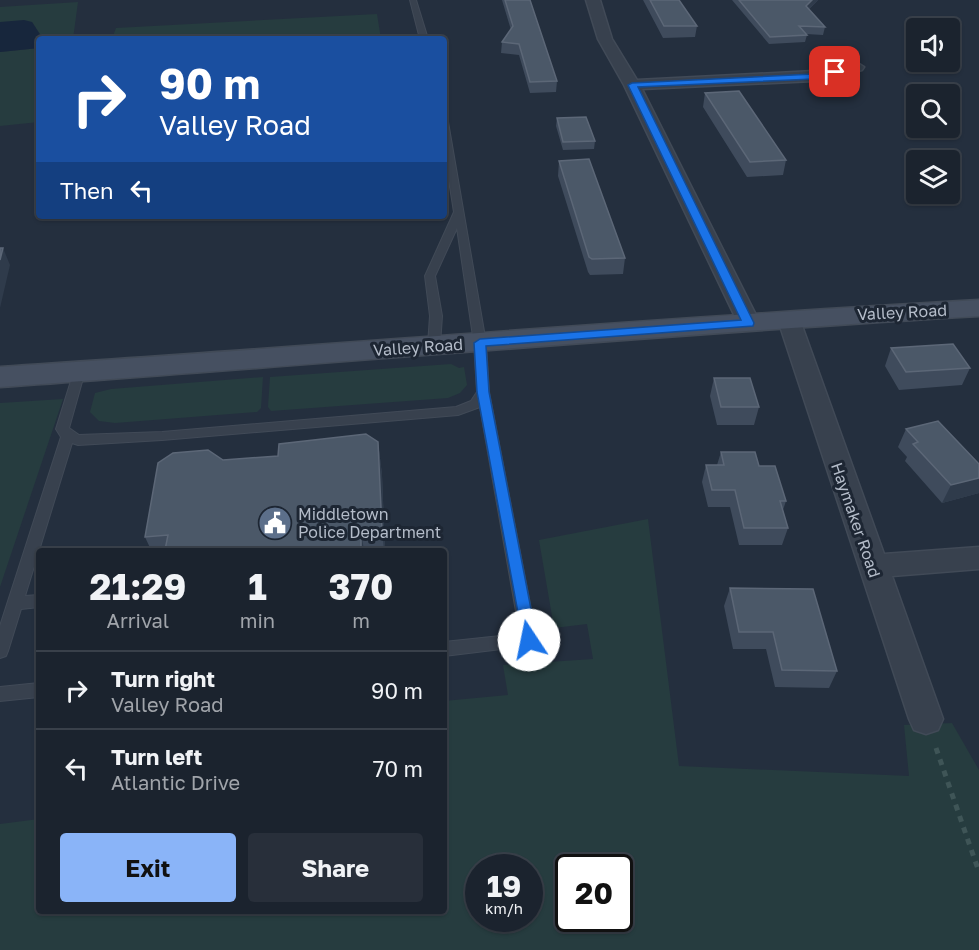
<!DOCTYPE html>
<html lang="en">
<head>
<meta charset="utf-8">
<style>
	:root { --surface:#1b232e; --page:#282f3a; --text:#f1f3f6; --muted:#a0a4aa; --line:#39404a; --accent:#8ab4f8 }
	body { margin:0; font-family:"Golos Text",sans-serif; background:var(--page); color:var(--text); height:100vh; display:flex; flex-direction:column; font-size:22px; white-space:nowrap }
	* { box-sizing:border-box; margin:0 }
	p { font-size:20px; color:var(--muted) }
	.icon { flex:none; width:33px; height:33px; fill:none; stroke:currentColor; stroke-width:2; stroke-linecap:round; stroke-linejoin:round }
	.map { position:relative; flex:1; overflow:hidden }
	.sheet { position:absolute; left:36px; top:548px; width:411px; height:366px; display:flex; flex-direction:column; background:var(--surface); border-radius:6px; box-shadow:0 2px 4px #0004,0 0 0 2px var(--line) }
	.sheet>* { flex:none }
	.top-card { position:absolute; left:36px; top:36px; width:411px; height:183px; border-radius:6px; box-shadow:0 2px 4px #0004,0 0 0 2px var(--line); background:#1a4fa0; color:#fff; overflow:hidden }
	.tools { position:absolute; left:906px; top:18px; display:grid; gap:12px }
	.tools a { display:grid; place-items:center; width:54px; height:54px; border-radius:6px; background:var(--surface); box-shadow:0 2px 4px #0004,0 0 0 2px var(--line); font-size:30px }
	.speed { position:absolute; left:465px; top:854px; display:flex; gap:12px; font-size:30px; font-weight:700; text-align:center }
	.speed>* { display:grid; place-content:center; width:78px; height:78px; border-radius:50%; background:var(--surface); box-shadow:0 2px 4px #0004,0 0 0 2px var(--line); line-height:1 }
	.speed small { font-size:15px; font-weight:400 }
	.speed .limit { border:3px solid #111; border-radius:9px; background:#fff; color:#111 }
	.pin { position:absolute; display:grid; place-items:center; width:51px; height:51px; color:#fff; margin:-26px; border-radius:12px; box-shadow:0 3px 9px #0006 }
	.me { position:absolute; width:66px; margin:-33px; rotate:349deg; stroke-linejoin:round; filter:drop-shadow(0 0 4px #0008) }
	.turn { display:flex; align-items:center; gap:21px; height:126px; padding:0 24px; font-size:27px }
	.turn .icon { width:78px; height:78px; stroke-width:2.5 }
	.turn b { display:block; font-size:42px; line-height:51px }
	.then { display:flex; align-items:center; height:57px; padding:0 24px; background:#0003; gap:12px; font-size:22px }
	.eta { display:flex; justify-content:space-evenly; align-items:center; height:102px; text-align:center }
	.eta b { font-size:36px; font-weight:700; line-height:42px }
	.primary-button { display:flex; gap:12px; margin-top:auto; padding:12px 24px }
	.primary-button a { flex:1; height:69px; border-radius:6px; background:var(--accent); color:#111; font-size:24px; font-weight:700; line-height:69px; text-align:center }
	.primary-button a+a { background:var(--page); color:var(--text) }
	ul { padding:0; list-style:none }
	li { display:flex; align-items:center; gap:18px; height:78px; padding:0 24px; border-top:2px solid var(--line) }
	li div { flex:1 }
	li b { display:block; font-size:22px }
	li em { font-style:normal }
	.map>svg:first-child { display:block }
	.green { fill:#263c3f; fill-rule:evenodd }
	.water { fill:#17263c }
	.lines { fill:none; stroke-linecap:round; stroke-linejoin:round }
	.lane-casing { stroke:#414a57; stroke-width:2 }
	.street-casing { stroke:#414a57; stroke-width:3 }
	.secondary-casing { stroke:#414a57; stroke-width:3 }
	.path { stroke:#3f5557; stroke-width:5; stroke-dasharray:6 6; stroke-linecap:butt }
	.lane { fill:#38414e; fill-rule:evenodd }
	.street { fill:#38414e; fill-rule:evenodd }
	.secondary { fill:#465061; fill-rule:evenodd }
	.wall { fill:#3f4b5c }
	.shaded-wall { fill:#2f3b4b }
	.building { fill:#4b5868; stroke:#5c6777; stroke-width:1.5 }
	.route { fill:#1a73e8; stroke:#114b97; stroke-width:1.5 }
	.labels { text-anchor:middle; stroke-width:6; stroke-linejoin:round; paint-order:stroke }
	.street-label { font-size:16px; fill:#b4bcc9; stroke:#1d2633 }
	.poi-label { font-size:16px; fill:#b4bcc9; stroke:#1d2633; text-anchor:start }
</style>
</head>
<body>
<div class="map">
<svg width="979" height="950" viewBox="0 0 979 950">
	<rect width="100%" height="100%" fill="#242f3e"/>
	<path class="green" d="M78,2l-5,37h-30l-11,-17h-32v-15z
		M377,14l4,25h-269l4,-11z
		M39,48v74l-39,4v-74z
		M451,364l8,4 5,-1 3,18 -7,8 -12,5 -177,13 -3,-4 2,-30z
		M263,377l-2,31 -4,4 -142,11 -16,-2 -9,-9 5,-19 16,-4z
		M63,399l-63,188v-184z
		M648,519l31,247 230,10 -5,-51 48,-2 27,47v180h-979v-126l39,-5v91h405v-209l64,-6 -5,-30 90,-6 -6,-35 -33,4 -15,-88zM478,867h52v51h-52zM568,867h52v51h-52z"/>
	<path class="water" d="M24,20l8,2 11,17h-4v9l-39,4v-30z"/>
	<g class="lines">
		<g class="lane-casing">
			<path id="lane" d="M410,0h6l12,39h-8z
				M444,119l4,3 38,221 3,49 48,248 -2,5 -91,11v-14l76,-8 -40,-227 -22,8 -296,25 -84,5 -6,-2 -47,153 14,-1v12l-18,2 -13,42 -2,5 -6,2v-32l61,-189 -5,-8 19,-61 4,-1 6,4 -16,57 10,7 83,-3 294,-25 15,-6 6,-9 -3,-49 -17,-115 -22,48 7,40 -2,29 -6,4 -6,-4 2,-29 -5,-40 29,-64 -10,-63z
				M39,683v14l-39,4v-14z"/>
		</g>
		<g class="street-casing">
			<path id="street" d="M586,0h14l12,39 25,41 177,-9 42,-9 8,5 -2,3 -48,11 -172,8 118,234 -3,5 -8,2 -8,-2 -3,-5 -114,-238 -26,-46z
				M789,313l8,2 3,5 84,234 95,-7v22l-87,7 51,143 -5,11 -12,4 -12,-4 -5,-11 -131,-399 3,-5z"/>
		</g>
		<g class="secondary-casing">
			<path id="secondary" d="M979,300v16c-327,19 -653,48 -979,71v-20c326,-21 652,-49 979,-67z"/>
		</g>
		<path class="path" d="M936,748l43,124"/>
		<use href="#lane" class="lane"/>
		<use href="#street" class="street"/>
		<use href="#secondary" class="secondary"/>
	</g>
	<path class="wall" d="M502,0h28l27,81 -1,11 -26,1 -11,-38 -18,-2 1,-11 9,-12z
		M643,0h36l18,26 -2,11 -32,1z
		M732,0h86l-9,9 16,18 -2,8 -17,-1 1,1 -2,7 -36,2z
		M705,93l81,67 -3,15 -36,2 -44,-70z
		M557,118l38,23 -1,8 -31,1 -7,-24z
		M559,161l66,97 -2,16 -33,1 -2,-3 -30,-96z
		M891,348l79,20 -8,17 -63,5 -14,-24z
		M714,378l45,29 -5,18h-37l-7,-29z
		M906,429l73,35v29l-37,10 -37,-42 2,-4 -9,-10z
		M378,442l4,33 3,75h-234l-6,-13 78,-77 55,-4z
		M721,452l38,14 27,35 -3,9 5,18 -6,17h-43l-9,-38h-22l-6,-25 4,-17h11z
		M730,588l107,83 -8,17 -54,-1 -9,-38h-33l-9,-43z"/>
	<path class="shaded-wall" d="M812,0h6l-14,13 2,-7z
		M3,248l7,17 -10,43v-48z
		M378,442l4,33 3,75h-1l-2,-20z
		M979,478v15l-37,10 9,-18z
		M361,532l3,18h-2l-1,-3z"/>
	<path class="building" d="M505,0h25l27,81 -27,1 -11,-38 -17,-2 11,-16z
		M650,0h29l18,26h-33z
		M739,0h73l-6,6 19,21 -26,-1 8,9 -37,2z
		M739,91l47,69 -36,2 -45,-69z
		M586,117l9,24 -32,1 -6,-24z
		M589,159l36,99 -33,1 -3,-2 -30,-96z
		M0,248h3l-3,12z
		M953,344l17,24 -64,4 -15,-24z
		M714,378h36l9,29h-38z
		M938,421l41,43v14l-28,7 -38,-41 5,-2 -12,-13z
		M366,434l12,8 4,88 -21,2v15l-40,3h-156l3,-15 -23,2 13,-74 15,-10 35,-3 15,10 55,-4 1,-12z
		M721,452h34l4,14h16l11,35h-6l8,27h-44l-9,-38h-23l-6,-25h18z
		M730,588l83,1 24,82 -55,-1 -9,-38h-34z"/>
	<path class="route" d="M835,69l3,1v3l-24,6 -176,8 116,236 -1,3 -267,20 3,46 48,248 -2,5 -6,2 -5,-2 -47,-253 -3,-49 6,-4 261,-19 -113,-235 4,-2 182,-9z"/>
	<defs>
		<g id="civic-disc" transform="scale(1.725)"><circle r="9.5" fill="#5c6f8a" stroke="#1d2633"/><path d="M-.6-6.5H3V-4.5H.6V-3L4-1V1h2V6H-6V1h2V-1L-.6-3ZM-1.2 2.5V6h2.4V2.5Z" fill="#fff"/></g>
	</defs>
	<g fill-rule="evenodd">
		<use href="#civic-disc" x="275" y="523"/>
	</g>
	<g class="labels">
		<g class="street-label">
			<text transform="translate(902 312) rotate(-3)" y="6">Valley Road</text>
			<text transform="translate(418 347) rotate(-4)" y="6">Valley Road</text>
			<text transform="translate(856 520) rotate(71)" y="6">Haymaker Road</text>
		</g>
		<g class="poi-label">
			<text x="298" y="520">Middletown<tspan x="298" dy="18">Police Department</tspan></text>
		</g>
	</g>
</svg>
<div class="tools">
<a><svg class="icon" aria-label="sound" viewBox="0 0 24 24"><path d="M4 9h4l5-4v14l-5-4H4zM17 9q2 3 0 6"/></svg></a>
<a><svg class="icon" aria-label="search" viewBox="0 0 24 24"><circle cx="10" cy="10" r="6"/><path d="M15 15l6 6"/></svg></a>
<a><svg class="icon" aria-label="layers" viewBox="0 0 24 24"><path d="M12 4l9 5-9 5-9-5zM3 14l9 5 9-5"/></svg></a>
</div>
<div class="speed"><div>19<small>km/h</small></div><div class="limit">20</div></div>
<div class="pin" style="left:835px;top:72px;background:#d93025"><svg class="icon" aria-label="arrive" viewBox="0 0 24 24"><path d="M6 21V4h12l-3 4 3 4H6"/></svg></div>
<svg class="me" style="left:529px;top:640px" viewBox="-20 -20 40 40"><circle r="19" fill="#fff"/><path d="M0-13L10 11 0 6-10 11z" fill="#1a73e8"/></svg>
<div class="top-card">
<div class="turn"><svg class="icon" aria-label="right" viewBox="0 0 24 24"><path d="M7 20v-9h11M14 6l5 5-5 5"/></svg><div><b>90 m</b>Valley Road</div></div>
<div class="then">Then<svg class="icon" aria-label="left" viewBox="0 0 24 24"><path d="M17 20v-9H6M10 6l-5 5 5 5"/></svg></div>
</div>
<section class="sheet">
<div class="eta">
<div><b>21:29</b><p>Arrival</p></div>
<div><b>1</b><p>min</p></div>
<div><b>370</b><p>m</p></div>
</div>
<ul>
<li><svg class="icon" aria-label="right" viewBox="0 0 24 24"><path d="M7 20v-9h11M14 6l5 5-5 5"/></svg><div><b>Turn right</b><p>Valley Road</p></div><em>90 m</em></li>
<li><svg class="icon" aria-label="left" viewBox="0 0 24 24"><path d="M17 20v-9H6M10 6l-5 5 5 5"/></svg><div><b>Turn left</b><p>Atlantic Drive</p></div><em>70 m</em></li>
</ul>
<div class="primary-button"><a>Exit</a><a>Share</a></div>
</section>
</div>
</body>
</html>
